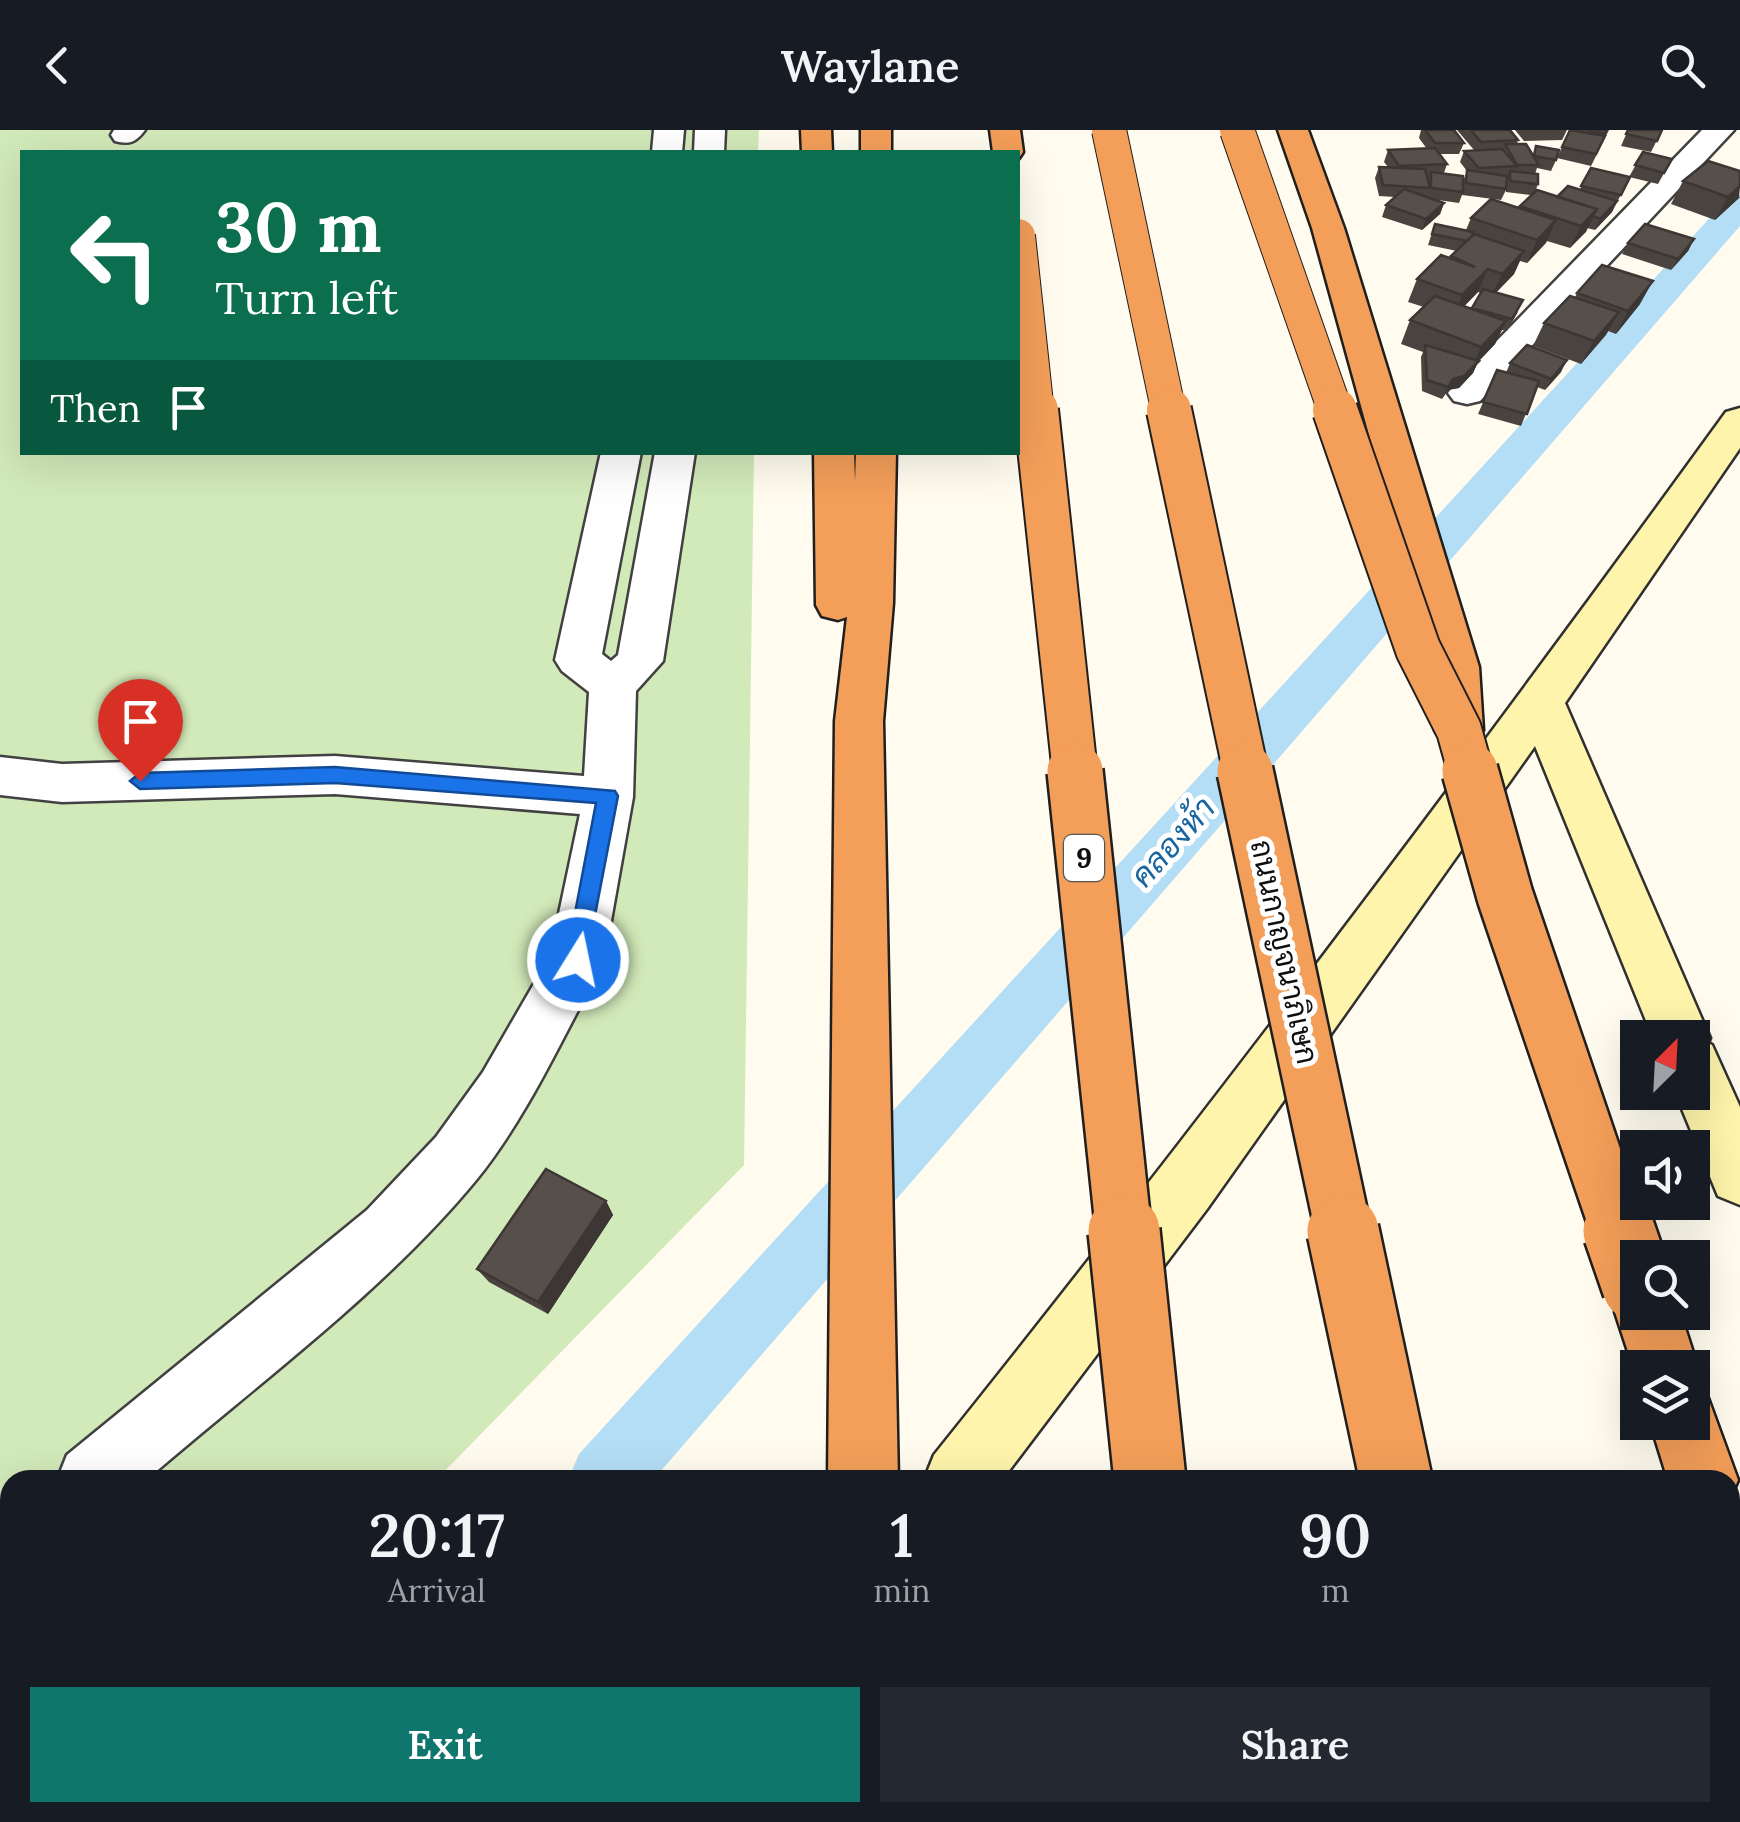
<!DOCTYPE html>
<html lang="en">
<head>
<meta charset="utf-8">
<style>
	:root { --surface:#171b24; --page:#242831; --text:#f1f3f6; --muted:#9ea1a6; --accent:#0f766e }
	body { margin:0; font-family:Lora,Sarabun,serif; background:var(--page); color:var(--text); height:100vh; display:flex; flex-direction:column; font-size:38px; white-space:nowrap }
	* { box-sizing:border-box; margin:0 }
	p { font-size:32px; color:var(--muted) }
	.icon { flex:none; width:55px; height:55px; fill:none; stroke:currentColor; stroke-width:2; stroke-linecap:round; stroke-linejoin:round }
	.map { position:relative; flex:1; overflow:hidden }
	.panel { position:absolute; left:0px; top:1340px; width:1740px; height:352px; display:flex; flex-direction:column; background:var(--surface); border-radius:30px 30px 0 0; box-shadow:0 10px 40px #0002 }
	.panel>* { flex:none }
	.banner { position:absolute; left:20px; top:20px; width:1000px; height:305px; border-radius:0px; box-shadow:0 10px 40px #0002; background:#0b6e4f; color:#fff; overflow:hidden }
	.needle { width:65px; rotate:24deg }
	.buttons { position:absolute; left:1620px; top:890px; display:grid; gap:20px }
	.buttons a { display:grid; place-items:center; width:90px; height:90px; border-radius:0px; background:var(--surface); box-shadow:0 10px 40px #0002; font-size:50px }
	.pin { position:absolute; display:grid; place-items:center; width:85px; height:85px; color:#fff; margin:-102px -42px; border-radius:50% 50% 50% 0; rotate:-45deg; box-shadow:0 0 10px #0007 }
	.pin .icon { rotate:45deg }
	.me { position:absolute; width:110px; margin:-55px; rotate:10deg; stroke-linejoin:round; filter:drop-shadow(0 0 8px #0008) }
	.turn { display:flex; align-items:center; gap:35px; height:210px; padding:0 30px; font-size:45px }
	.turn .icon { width:130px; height:130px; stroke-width:2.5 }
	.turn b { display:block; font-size:70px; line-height:85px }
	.then { display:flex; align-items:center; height:95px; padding:0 30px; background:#0003; gap:20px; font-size:38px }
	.eta { display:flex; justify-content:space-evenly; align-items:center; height:170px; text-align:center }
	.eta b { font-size:60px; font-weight:600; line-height:70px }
	.button { display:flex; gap:20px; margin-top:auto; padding:20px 30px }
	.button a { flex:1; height:115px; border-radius:0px; background:var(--accent); color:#fff; font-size:40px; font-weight:600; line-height:115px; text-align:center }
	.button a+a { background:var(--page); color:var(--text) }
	header { display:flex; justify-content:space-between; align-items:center; height:130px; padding:0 30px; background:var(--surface); font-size:45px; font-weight:600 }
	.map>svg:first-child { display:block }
	.green { fill:#d2e9b9 }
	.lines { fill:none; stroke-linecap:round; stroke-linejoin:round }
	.canal { fill:#b4ddf6; fill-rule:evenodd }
	.street-casing { stroke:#414141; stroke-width:5 }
	.secondary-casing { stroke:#303030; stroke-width:5 }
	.highway-casing { stroke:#1f1f1f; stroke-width:5 }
	.street { fill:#fff; fill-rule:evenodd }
	.secondary { fill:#fef4ab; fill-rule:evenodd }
	.highway { fill:#f39e59; fill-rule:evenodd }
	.highway-bridge-far3-casing { stroke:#1f1f1f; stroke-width:36; stroke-linecap:butt }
	.highway-bridge-far2-casing { stroke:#1f1f1f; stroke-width:48; stroke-linecap:butt }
	.highway-bridge-far1-casing { stroke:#1f1f1f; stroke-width:60; stroke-linecap:butt }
	.highway-bridge-casing { stroke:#1f1f1f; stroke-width:76; stroke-linecap:butt }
	.highway-bridge-far3 { stroke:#f39e59; stroke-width:34 }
	.highway-bridge-far2 { stroke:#f39e59; stroke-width:44 }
	.highway-bridge-far1 { stroke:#f39e59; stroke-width:55 }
	.highway-bridge { stroke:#f39e59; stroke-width:71 }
	.wall { fill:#4a4440; fill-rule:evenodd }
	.shaded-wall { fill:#3c3734 }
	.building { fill:#564f4a; stroke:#3c3734; stroke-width:2.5 }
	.route { fill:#1a73e8; stroke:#114b97; stroke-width:2.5 }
	.labels { text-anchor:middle; stroke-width:10; stroke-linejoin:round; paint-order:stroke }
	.shield { fill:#fff; stroke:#565656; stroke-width:2.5 }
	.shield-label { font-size:28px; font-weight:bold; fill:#0e0e0e }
	.street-label { font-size:30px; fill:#0e0e0e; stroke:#fff }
	.water-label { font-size:32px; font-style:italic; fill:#18659f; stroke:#fff }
</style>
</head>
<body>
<header><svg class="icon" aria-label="back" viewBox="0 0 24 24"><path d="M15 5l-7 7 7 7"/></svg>Waylane<svg class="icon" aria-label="search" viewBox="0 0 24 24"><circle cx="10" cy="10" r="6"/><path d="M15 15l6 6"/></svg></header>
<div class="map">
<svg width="1740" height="1692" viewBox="0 0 1740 1692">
	<rect width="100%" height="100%" fill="#fffcef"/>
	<path class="green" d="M0,0h759l-1,22h-736v300l732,1 -10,712 -308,315h-426v332l102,1 -10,9h-102z"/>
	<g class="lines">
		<path class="canal" d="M1740,65v31l-1087,1254h-85l11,-26 1149,-1256z
			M263,1682h88l-4,10h-88z"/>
		<g class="street-casing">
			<path id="street" d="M114,0h31c-9,12 -15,15 -30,11l-4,-6z
				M654,0h30l-2,22h-30z
				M695,0h30l-1,22h-30z
				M1702,0h32l-254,271 -13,3 -13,-3 -6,-8 6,-8z
				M601,322h40l-39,202 9,7 7,-6 37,-203h40l-32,209 -27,30 -3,106 -29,163 -8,16c-37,69 -70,142 -119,203 -92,112 -221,206 -331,301h-89l10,-25 300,-245 69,-73 47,-65 67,-116 30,-142 -245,-20 -273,8 -62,-7v-38l62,7 273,-8 249,20 5,-84 -27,-21 -7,-11z
				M10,1383v76l-10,4v-76z"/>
		</g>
		<g class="secondary-casing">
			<path id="secondary" d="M1740,278v40l-175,255 145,335 -2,5 4,2 28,62v98l-22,-9 -43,-104h17v-54h-39l-118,-292 -328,463 -205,271h-78l10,-25c273,-341 536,-690 792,-1043z
				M656,1682h83l-4,10h-83z"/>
		</g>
		<g class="highway-casing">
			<path id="highway" d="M801,0h30l1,22h-30z
				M861,0h30v22h-30z
				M990,0h30l3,22 -4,6 -1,-6h-25z
				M1278,0h30l36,98 135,439 4,63 -7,12 -17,6 -17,-6 -7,-12 -2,-63 -121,-439z
				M814,322h40l1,29 1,-29h40l-3,151 -10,118 15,759h-70l7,-759 12,-104 -9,3 -16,-4 -6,-11z
				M1638,1153v29h42l18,56 -6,14v-14h-54v14l-23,-70 9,-23z
				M1692,1261l16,7 30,82 -8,19v-19h-62l-18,-58h42z
				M1730,1392l10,4v98l-10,-5z
				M821,1682h80v10h-80z
				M1145,1682h80l1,10h-80z
				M1427,1682h80l2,10h-80z"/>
		</g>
		<use href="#street" class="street"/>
		<use href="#secondary" class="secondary"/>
		<use href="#highway" class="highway"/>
		<g class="highway-bridge-far3-casing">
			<path id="highway-bridge-far3" d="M1109,0l60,283
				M1237,0l99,283
				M1018,106l19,177"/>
		</g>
		<g class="highway-bridge-far2-casing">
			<path id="highway-bridge-far2" d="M1036,280l39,363
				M1169,280l77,363
				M1335,280l83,239 41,81 12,43"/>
		</g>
		<g class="highway-bridge-far1-casing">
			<path id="highway-bridge-far1" d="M1075,641l49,463
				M1245,641l99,463
				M1470,641l35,125 115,338"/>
		</g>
		<g class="highway-bridge-casing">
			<path id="highway-bridge" d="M1124,1101l26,249
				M1343,1101l53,249
				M1619,1101l19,55"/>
		</g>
		<use href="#highway-bridge-far3" class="highway-bridge-far3"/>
		<use href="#highway-bridge-far2" class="highway-bridge-far2"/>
		<use href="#highway-bridge-far1" class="highway-bridge-far1"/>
		<use href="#highway-bridge" class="highway-bridge"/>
	</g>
	<path class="wall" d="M1421,0h33l10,13 -5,11h-19l7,10 -3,9 19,8 4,-10 -7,-9 4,-11 10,-1 -17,-20h53l8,10 -1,4 16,11 3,-9 20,14 -5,11 -14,-3 -2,6 3,10 -3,8 22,5 23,-8 11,-21 39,9 -18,35 -17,18 -8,-2 -17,20 -23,-7 -20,22 -7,-2 -6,13 -18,19 22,19 -11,19 -5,-1 -7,14 -17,18 -5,11 -14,15 -11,2 -6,9 -20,-8 -1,-34 2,-5 -22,-8 9,-24 14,-13 -16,-5 9,-23 33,-21 7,-7 -29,-6 7,-21 31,6 5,-12 48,-10 12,-13 -25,-3v-2l-5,10 -39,-5 -3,8 -21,-3 6,3 -4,11 -18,16 -40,-13 4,-12 9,-8 -16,-1 -4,-18 4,-11h9l-4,-5 4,-12 39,-1 -8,-11zM1478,162l3,1 -10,16 -7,-3z
		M1515,0h52l-5,10 -38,1z
		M1570,0h39l-18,36 -34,-8z
		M1628,0h34l-11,22 -30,-6z
		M1643,22l29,7 -14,25 -29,-7z
		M1683,51l57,16 -25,23 -44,-16z
		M1694,109l-6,12 -17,19 -49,-16 6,-11z
		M1577,163l63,11 -24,30 -8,-3 -27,33 -48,-18 11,-23 31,-26z
		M1510,233l51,9 -16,18 -8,-3 -16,39 -43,-12 19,-44 9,3z
		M606,1071l7,14 -65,99 -59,-32 -12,-13z"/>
	<path class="shaded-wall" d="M1740,56l-1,12 -24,22 13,-23z
		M1617,71l-5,11 -17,18 5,-11z
		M1444,73l-4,11 -18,16 4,-11z
		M1597,79l-11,23 -16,16 11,-22z
		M1556,90l-10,23 -19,20 10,-23z
		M1694,109l-6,12 -17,19 7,-11z
		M1524,121l-10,23 -23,23 11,-23z
		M1488,139l-10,23 -25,26 9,-23z
		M1653,151l-13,23 -24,30 12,-23z
		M1619,182l-13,23 -25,29 13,-23z
		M1506,191l-11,23 -17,18 -5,11 -14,15 -11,2 -6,9 11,-20 19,-11 9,-21z
		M1567,230l-6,12 -16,18 6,-11z
		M606,1071l7,14 -65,99 -10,-12z"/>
	<path class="building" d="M1425,0h29l10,13h-29z
		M1471,0h39l8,10 -37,2z
		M1570,0l35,6 -9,18 -34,-7z
		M1589,0h18l-3,4z
		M1628,0h34l-5,11 -31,-7z
		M1505,14h21l13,21h-22z
		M1536,16l23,4 -3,10 -22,-4z
		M1435,18l12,16 -48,2 -11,-16z
		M1502,19l15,17 -38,2 -15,-17z
		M1643,22l29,7 -8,14 -29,-8z
		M1708,31l32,10v15l-12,11 -45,-16z
		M1379,37l46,2 5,19 -47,-3z
		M1591,38l39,9 -9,18 -40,-9z
		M1467,40l40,6 -1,13 -40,-6z
		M1510,41l28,3v10l-28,-3z
		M1431,42l32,4v16l-32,-4z
		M1568,56l49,15 -17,18 -7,-3 4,-7 -40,-12z
		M1404,59l40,14 -18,16 -40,-14z
		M1537,60l60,19 -16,17 -61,-20z
		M1491,69l65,21 -19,20 -66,-22z
		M1435,94l38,8 -1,4 -5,5 -35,-7z
		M1645,94l49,15 -16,20 -50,-16z
		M1474,104l50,17 -22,23 -14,-5 -26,26 -45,-16 24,-24 34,12 -24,-11z
		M1602,135l51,16 -25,30 -51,-18z
		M1483,159l40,11 -11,19 -40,-11z
		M1435,166l71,25 -25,26 -71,-27z
		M1570,166l49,16 -25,29 -50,-18z
		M1425,215l54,16 -15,15 -11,3 -5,8 -21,-7z
		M1527,215l40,15 -16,19 -41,-16z
		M1497,240l42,11 -12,33 -44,-12z
		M546,1039l60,32 -68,101 -61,-33z"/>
	<path class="route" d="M335,637l280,24 3,5 -33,171h-15l-4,-7 30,-157 -261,-20 -195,6 -10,-8 10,-8z"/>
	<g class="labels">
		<rect class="shield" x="1064" y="705" width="40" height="46" rx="8"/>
		<g class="shield-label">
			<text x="1084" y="738">9</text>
		</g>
		<g class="street-label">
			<text transform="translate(1284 822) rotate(78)" y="10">ถนนกาญจนาภิเษก</text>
		</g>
		<g class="water-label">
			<text transform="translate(1173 712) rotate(-48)" y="11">คลองห้า</text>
		</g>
	</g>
</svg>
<div class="buttons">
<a><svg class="needle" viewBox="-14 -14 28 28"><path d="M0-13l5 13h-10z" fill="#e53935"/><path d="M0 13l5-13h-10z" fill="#9ea1a6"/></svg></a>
<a><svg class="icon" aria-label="sound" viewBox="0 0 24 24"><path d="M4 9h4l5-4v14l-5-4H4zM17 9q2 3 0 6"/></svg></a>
<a><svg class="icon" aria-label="search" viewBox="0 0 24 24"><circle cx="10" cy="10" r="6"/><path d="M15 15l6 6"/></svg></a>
<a><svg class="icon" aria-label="layers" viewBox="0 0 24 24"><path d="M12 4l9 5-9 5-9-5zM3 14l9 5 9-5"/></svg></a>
</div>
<div class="pin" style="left:140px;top:651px;background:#d93025"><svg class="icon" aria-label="arrive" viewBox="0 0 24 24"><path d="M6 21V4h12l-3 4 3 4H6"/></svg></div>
<svg class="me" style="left:578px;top:830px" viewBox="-20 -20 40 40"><circle r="17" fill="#1a73e8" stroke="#fff" stroke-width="3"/><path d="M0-11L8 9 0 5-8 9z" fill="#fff"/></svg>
<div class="banner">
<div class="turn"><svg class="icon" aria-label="left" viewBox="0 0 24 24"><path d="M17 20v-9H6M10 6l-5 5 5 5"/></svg><div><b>30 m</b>Turn left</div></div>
<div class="then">Then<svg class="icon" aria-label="arrive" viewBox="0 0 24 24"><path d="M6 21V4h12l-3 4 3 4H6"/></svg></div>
</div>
<section class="panel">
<div class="eta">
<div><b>20:17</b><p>Arrival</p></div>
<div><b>1</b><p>min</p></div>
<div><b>90</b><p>m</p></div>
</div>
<div class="button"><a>Exit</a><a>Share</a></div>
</section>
</div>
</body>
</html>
